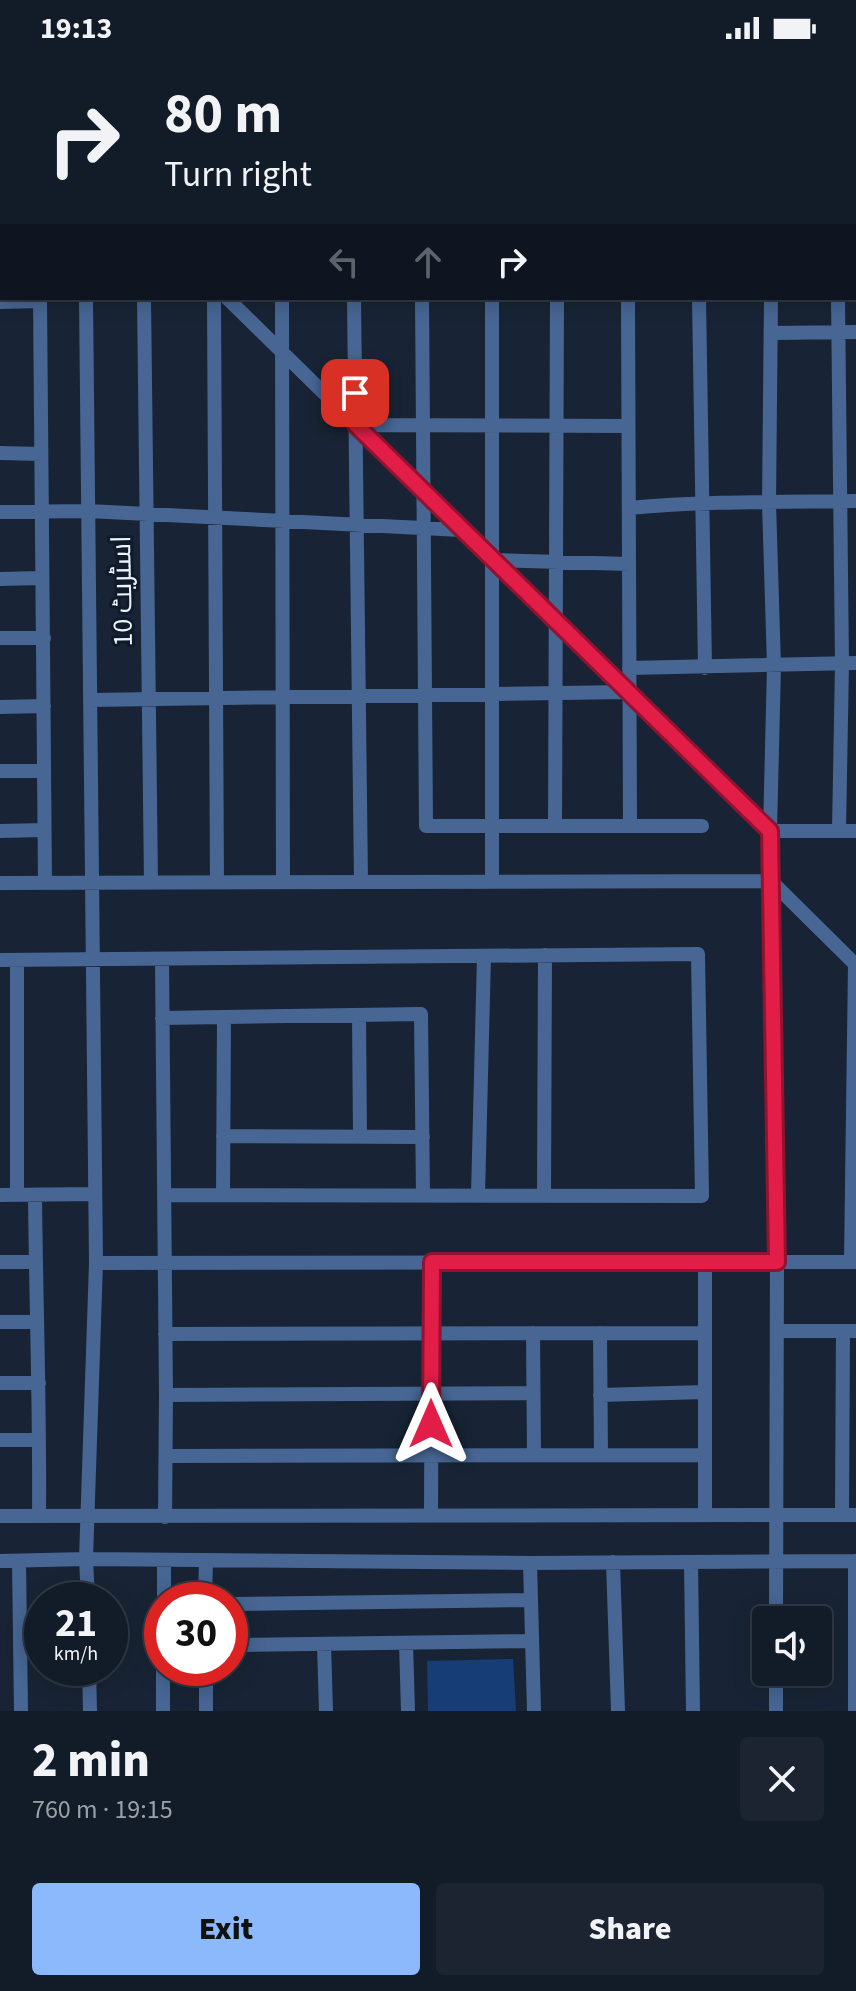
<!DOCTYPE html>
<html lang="en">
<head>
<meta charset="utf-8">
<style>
	:root { --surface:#121b28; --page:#1b2430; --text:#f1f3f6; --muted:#9ca1a8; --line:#313945; --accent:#8cb9fc }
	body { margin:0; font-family:"Source Sans 3",Cairo,sans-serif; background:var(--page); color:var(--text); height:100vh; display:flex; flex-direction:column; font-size:30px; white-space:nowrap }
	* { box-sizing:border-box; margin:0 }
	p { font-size:26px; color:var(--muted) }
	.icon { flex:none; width:44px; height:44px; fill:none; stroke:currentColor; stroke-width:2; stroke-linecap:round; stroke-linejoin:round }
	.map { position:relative; height:1655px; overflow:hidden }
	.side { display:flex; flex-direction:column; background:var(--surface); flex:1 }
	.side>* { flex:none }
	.banner { position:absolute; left:0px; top:0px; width:856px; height:244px; box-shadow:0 4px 20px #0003,0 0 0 2px var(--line); background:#121b28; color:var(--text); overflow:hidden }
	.controls { position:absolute; left:752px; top:1550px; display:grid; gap:16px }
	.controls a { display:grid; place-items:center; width:80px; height:80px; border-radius:8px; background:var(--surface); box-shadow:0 4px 20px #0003,0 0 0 2px var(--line); font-size:40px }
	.speed { position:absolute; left:24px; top:1526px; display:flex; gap:16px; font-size:40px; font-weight:700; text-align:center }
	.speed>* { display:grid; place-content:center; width:104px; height:104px; border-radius:50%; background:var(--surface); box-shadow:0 4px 20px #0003,0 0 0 2px var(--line); line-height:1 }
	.speed small { font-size:20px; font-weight:400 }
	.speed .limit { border:12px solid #d22; background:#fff; color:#111 }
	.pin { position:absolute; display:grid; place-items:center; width:68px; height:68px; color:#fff; margin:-34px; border-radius:16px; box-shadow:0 4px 12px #0006 }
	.me { position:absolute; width:88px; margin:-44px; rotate:0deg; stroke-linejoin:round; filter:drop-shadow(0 0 6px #0008) }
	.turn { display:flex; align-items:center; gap:28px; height:168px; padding:0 32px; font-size:36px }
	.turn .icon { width:104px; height:104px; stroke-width:2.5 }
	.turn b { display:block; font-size:56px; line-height:68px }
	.lanes { display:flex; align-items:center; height:76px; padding:0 32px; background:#0003; justify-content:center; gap:40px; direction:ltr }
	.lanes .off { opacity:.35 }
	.round { display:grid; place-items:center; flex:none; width:84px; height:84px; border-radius:8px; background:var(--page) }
	.head { display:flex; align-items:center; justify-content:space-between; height:136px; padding:0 32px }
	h1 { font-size:48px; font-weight:800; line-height:60px }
	.button { display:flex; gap:16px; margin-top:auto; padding:16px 32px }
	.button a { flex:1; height:92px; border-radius:8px; background:var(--accent); color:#111; font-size:32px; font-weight:800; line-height:92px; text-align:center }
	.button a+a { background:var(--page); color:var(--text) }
	.status { display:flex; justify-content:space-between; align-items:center; height:56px; padding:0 40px; background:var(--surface); direction:ltr }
	.status svg { height:22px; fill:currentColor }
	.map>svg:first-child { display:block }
	.green { fill:#173d76 }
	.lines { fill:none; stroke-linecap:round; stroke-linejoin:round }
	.street { stroke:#476694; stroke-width:14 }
	.route-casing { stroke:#92132f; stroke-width:20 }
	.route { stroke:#e11d48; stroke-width:14 }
	.labels { text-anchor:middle; stroke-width:6; stroke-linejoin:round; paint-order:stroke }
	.street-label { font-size:28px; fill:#edf3fd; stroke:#0f1a2b }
</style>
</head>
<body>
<div class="status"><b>19:13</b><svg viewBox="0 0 49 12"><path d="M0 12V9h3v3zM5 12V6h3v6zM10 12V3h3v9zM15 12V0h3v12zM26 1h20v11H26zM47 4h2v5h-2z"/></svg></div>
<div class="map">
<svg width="856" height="1655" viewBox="0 0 856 1655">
	<rect width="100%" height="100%" fill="#182435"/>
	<path class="green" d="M513,1603l3,52h-88l-1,-50z"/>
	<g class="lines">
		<path class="street" d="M80,0v2
			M141,0v2
			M213,0v2
			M351,0v2
			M420,0v2
			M491,0v2
			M627,0v2
			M768,0v2
			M836,0v2
			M282,2v-2
			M558,2v-2
			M699,2v-2
			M0,19l2,2
			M0,54h2
			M854,95h2
			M0,124h2
			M0,188h2
			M40,242l5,585
			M86,242l10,965 -10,296 2,41
			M144,242l7,585
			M214,242l3,584
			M227,242l543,533h86
			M282,242l1,584
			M354,242l7,584
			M422,242l4,528h276
			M628,242l2,528
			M699,242l6,370
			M771,242l-2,205 5,163 -4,165 7,431 -1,358
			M838,242l4,366 -3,167
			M0,246l40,-1
			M772,277l84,-1
			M356,369l272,1
			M0,397l41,1
			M629,452c75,-7 151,-6 227,-7
			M0,456l88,-1 373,19
			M492,504l137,4
			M0,523l41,-1
			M0,582h44
			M629,612l227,-5
			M90,644l537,-8
			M0,651l44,-1
			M0,715h43
			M555,770l2,-528
			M0,775l44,-1
			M492,826v-584
			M0,827l771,-2 85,84
			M162,903l4,436 -1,122
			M0,904l698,-6 4,242 -537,-1
			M17,904v234
			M359,960l1,121
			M162,962l62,-1
			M223,1080l200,1
			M223,1138l1,-177 197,-3 2,181
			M0,1139l95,-1
			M35,1139c1,107 5,214 4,321
			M478,1139l6,-239
			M544,1139l1,-240
			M0,1206h35
			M851,1206l4,-298
			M96,1207l760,-1
			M0,1266h36
			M777,1275h79
			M533,1277l1,122
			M600,1277l1,122
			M165,1278l540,-1
			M0,1327h39
			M166,1339l367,-2
			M600,1339l105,-3
			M0,1384h39
			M166,1400l539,-1
			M431,1458l1,-252
			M705,1458v-252
			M842,1459l1,-184
			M0,1460l856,-1
			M0,1505l86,-2 444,4 326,-2
			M19,1505l2,150
			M613,1506l5,149
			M691,1506l2,149
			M530,1507l4,148
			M164,1544v-39
			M205,1544l1,-40
			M230,1548l299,-4
			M406,1587l2,68
			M324,1588l2,67
			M230,1589l301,-4
			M89,1612l1,43
			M206,1612v43
			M776,1616v39
			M163,1655v-43
			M855,1655v-150"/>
	</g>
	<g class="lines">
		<g class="route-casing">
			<path id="route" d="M355,337l1,32 414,406 7,431h-345l-1,162"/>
		</g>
		<use href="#route" class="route"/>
	</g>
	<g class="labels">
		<g class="street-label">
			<text transform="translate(121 535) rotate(-91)" y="10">اسٹریٹ 10</text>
		</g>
	</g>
</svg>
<div class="controls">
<a><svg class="icon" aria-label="sound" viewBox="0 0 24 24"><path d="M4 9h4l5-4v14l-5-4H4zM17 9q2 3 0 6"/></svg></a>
</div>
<div class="speed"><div>21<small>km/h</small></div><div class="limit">30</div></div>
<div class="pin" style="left:355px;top:337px;background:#d93025"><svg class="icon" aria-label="arrive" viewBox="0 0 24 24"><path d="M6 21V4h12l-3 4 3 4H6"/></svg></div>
<svg class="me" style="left:431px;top:1368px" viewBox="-20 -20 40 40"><path d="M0-17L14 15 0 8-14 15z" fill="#e11d48" stroke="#fff" stroke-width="4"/></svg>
<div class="banner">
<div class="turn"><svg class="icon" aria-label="right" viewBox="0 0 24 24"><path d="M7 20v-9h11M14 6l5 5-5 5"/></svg><div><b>80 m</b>Turn right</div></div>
<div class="lanes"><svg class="icon off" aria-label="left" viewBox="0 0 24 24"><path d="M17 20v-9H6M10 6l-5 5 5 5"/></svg><svg class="icon off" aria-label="ahead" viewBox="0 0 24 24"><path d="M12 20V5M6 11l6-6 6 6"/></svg><svg class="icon" aria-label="right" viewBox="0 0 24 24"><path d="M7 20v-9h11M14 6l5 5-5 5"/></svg></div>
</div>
</div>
<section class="side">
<div class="head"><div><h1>2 min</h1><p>760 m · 19:15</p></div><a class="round"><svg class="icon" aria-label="close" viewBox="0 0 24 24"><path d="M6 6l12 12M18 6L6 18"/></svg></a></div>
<div class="button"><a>Exit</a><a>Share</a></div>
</section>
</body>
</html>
